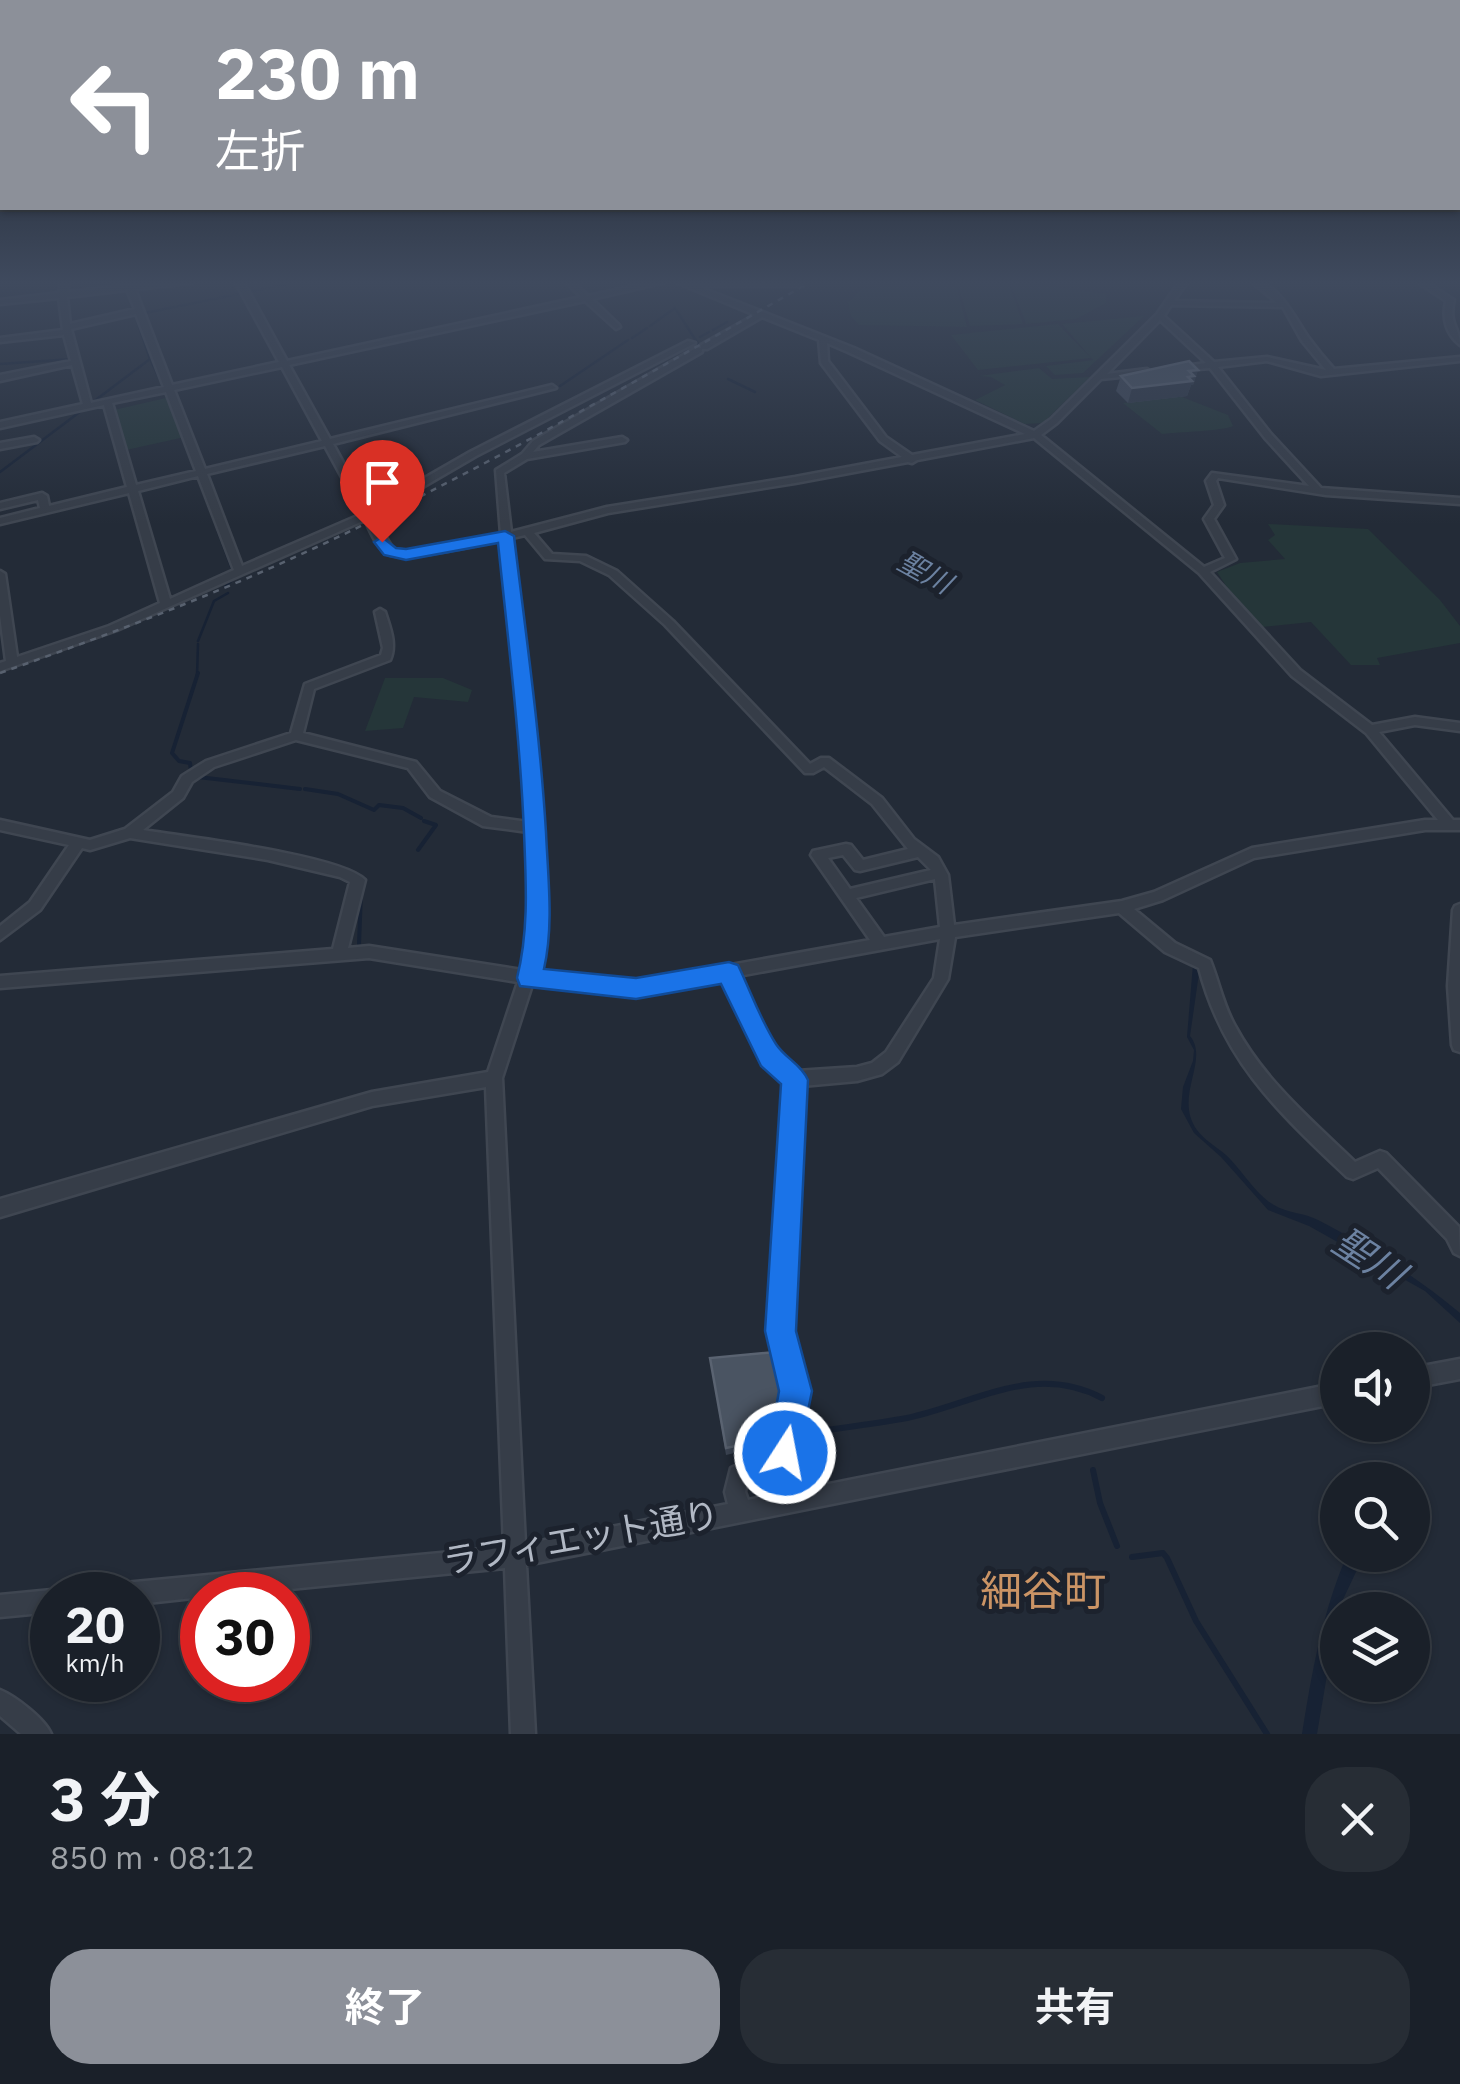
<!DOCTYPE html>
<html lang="ja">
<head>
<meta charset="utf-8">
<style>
	:root { --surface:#1a2029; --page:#272d35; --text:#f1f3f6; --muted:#9fa3a8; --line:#383e46; --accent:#8c9099 }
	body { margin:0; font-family:"IBM Plex Sans","Noto Sans JP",sans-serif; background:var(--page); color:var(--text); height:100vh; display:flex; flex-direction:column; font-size:38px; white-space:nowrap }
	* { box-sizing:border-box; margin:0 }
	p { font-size:32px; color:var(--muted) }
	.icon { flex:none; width:55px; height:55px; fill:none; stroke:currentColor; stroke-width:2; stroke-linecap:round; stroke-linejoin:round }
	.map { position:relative; height:1734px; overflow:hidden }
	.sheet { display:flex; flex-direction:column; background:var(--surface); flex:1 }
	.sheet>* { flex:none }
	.top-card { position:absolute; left:0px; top:0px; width:1460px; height:210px; box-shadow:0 2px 8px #0004,0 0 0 2px var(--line); background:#8c9099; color:#fff; overflow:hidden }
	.buttons { position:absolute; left:1320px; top:1332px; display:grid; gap:20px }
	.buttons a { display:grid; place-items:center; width:110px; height:110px; border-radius:50%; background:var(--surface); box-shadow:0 2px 8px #0004,0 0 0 2px var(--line); font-size:50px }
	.speed { position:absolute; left:30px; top:1572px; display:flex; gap:20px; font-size:50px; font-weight:700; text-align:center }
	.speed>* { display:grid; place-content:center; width:130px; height:130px; border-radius:50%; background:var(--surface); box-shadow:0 2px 8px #0004,0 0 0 2px var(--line); line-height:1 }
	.speed small { font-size:25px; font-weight:400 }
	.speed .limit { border:15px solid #d22; background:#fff; color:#111 }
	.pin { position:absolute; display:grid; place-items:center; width:85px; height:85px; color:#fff; margin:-102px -42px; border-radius:50% 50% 50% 0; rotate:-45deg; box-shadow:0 0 10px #0007 }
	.pin .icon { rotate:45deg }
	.me { position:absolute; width:110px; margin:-55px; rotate:11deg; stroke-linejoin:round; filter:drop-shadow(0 0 8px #0008) }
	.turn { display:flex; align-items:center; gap:35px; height:210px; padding:0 50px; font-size:45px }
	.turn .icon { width:130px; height:130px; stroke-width:2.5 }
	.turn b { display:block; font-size:70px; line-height:85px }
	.round { display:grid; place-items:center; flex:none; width:105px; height:105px; border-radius:40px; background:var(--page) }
	.head { display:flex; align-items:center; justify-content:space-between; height:170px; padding:0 50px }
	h1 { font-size:60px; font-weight:700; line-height:75px }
	.primary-button { display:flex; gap:20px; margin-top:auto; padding:20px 50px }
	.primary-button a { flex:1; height:115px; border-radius:40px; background:var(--accent); color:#fff; font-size:40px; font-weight:700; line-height:115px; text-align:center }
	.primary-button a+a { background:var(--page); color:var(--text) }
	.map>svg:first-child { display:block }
	.green { fill:#253639 }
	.water { fill:#172234 }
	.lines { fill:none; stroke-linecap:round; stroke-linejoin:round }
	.stream-far2 { stroke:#172234; stroke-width:2.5 }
	.stream-far1 { stroke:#172234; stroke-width:4 }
	.stream { stroke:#172234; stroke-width:6 }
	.minor-casing { stroke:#3f4651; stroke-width:5 }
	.minor { fill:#363d48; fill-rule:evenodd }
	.rail { stroke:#58616f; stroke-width:2.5; stroke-dasharray:6 6; stroke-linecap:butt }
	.wall { fill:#3e4756 }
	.shaded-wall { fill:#2e3745 }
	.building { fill:#4a5462; stroke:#5a6371; stroke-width:2.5 }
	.route { fill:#1a73e8; stroke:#114b97; stroke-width:2.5 }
	.labels { text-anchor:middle; stroke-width:10; stroke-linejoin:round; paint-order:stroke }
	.far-water-label { font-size:28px; font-style:italic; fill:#6c82a1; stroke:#1c222d }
	.near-street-label { font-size:35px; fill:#b1b8c4; stroke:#1c222d }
	.near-water-label { font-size:38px; font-style:italic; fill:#6c82a1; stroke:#1c222d }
	.near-quarter-label { font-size:42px; fill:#cb9465; stroke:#1c222d }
</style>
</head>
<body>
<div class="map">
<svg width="1460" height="1734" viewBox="0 0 1460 1734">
	<rect width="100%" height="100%" fill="#232b37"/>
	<path class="green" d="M1008,281l15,43 -53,2 -13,-44z
		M1010,281l96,13v9l-30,16 -50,5z
		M920,282l36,3 11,42 -108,-2 -8,-9 -3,-14 14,-13z
		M1144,316l-61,57 -28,2 -9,-9 47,-6 -31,-36z
		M1058,324l33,34 -113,12 -27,-35z
		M1039,368l13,11 38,-2 -47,46 -18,1 -50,-24 30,-15 -14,-8 -12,-1z
		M1172,393l56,22 5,11c-10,5 -55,6 -71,8l-39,-31 37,-4z
		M170,397l15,40 -59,13 -12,-40z
		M1268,524l100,5 72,71 20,26v17l-83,15 3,7h-29l-40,-43 -49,5 -28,-29 -17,-26 23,-9 45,-4 -17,-19 7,-5z
		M385,678h58l29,12 -4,12 -54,-5 -11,31 -38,3z"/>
	<path class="water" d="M1193,964l7,2 -10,70c20,24 -17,61 7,94 7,10 20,17 29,25 16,15 30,40 48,50 13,8 31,8 44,15 49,25 100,58 142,93v10l-35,-32 -116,-65 -41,-16 -47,-53 -27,-24 -13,-24 2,-22 10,-26 1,-11 -7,-13z
		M1347,1555h17l-26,55 -21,124h-15c10,-62 20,-121 45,-179z"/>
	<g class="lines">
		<path class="stream-far2" d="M744,281h41
			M675,308l27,42
			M650,326l25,-18
			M713,330l14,-8
			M700,337l9,-5
			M632,338l15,-10
			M150,359l14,29
			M0,364l73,-5
			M728,379l27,13
			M560,386l68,-46
			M165,391l11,29
			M177,422l8,22
			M186,446l9,24
			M0,472l150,-113 -15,-44 168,-34
			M197,475l36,97
			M225,587l10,-10
			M198,641l16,-40 14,-8
			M197,676l1,-32"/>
		<path class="stream-far1" d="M191,771l-1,-8 -11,-2 -7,-8 26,-80
			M198,777l102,12
			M305,789l33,5 36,16 5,-5 24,3 18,10
			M418,850l18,-25 -12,-4
			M359,944l2,-52"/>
		<path class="stream" d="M807,1433c33,-5 67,-9 100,-15 67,-14 127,-56 195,-20
			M1093,1470l7,33 17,43
			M1132,1557l31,-4 4,5 29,63 71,113"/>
		<g class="minor-casing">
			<path id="minor" d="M61,281h8l-2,11 104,-11h23l-4,2 -55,6 37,96 107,-23 -44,-81h8l44,80 294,-64 -16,-16h8l15,15 68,-15h14l-78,18 27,26 1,2 -4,2 -31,-28 -296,64 41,74 222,-54 4,3 -223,56 36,66 101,-58 218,-111 7,2 -219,113 -103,60 20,33 14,2 94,-17 -5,-64 26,-16 11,-13 163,-93h5v-3l54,-30 -82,-34 129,1v4h-105l157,62 180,83 17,-12 106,-105 23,-33h8l-14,20 103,2 -26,-22c27,0 44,37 57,56 8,11 17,22 26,32l126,-12v4l-139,15 -54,-15 -49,6 53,67 50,54 139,10v6l-134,-9 -108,-17 -2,3 8,24 -10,14 22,40 -26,13 90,98 72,55 43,-8 45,6v8l-45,-6 -36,7 74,88h7v10h-35l-171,28 -91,42 -29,9 41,34 35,17c9,22 13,45 25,66 29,54 76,94 120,136l25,-11 6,2 73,74 1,29 -6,-3 -7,-14 -69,-71 -25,11 -6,-2c-69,-66 -123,-114 -148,-209l-34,-16 -46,-39 -164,24 -7,42 -50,83 -16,12 -25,7 -55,5 -13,245 16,60 -13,69 -45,21 -2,11 3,8 590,-117v20l-812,162 9,169h-24l-6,-166 -278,27h-25v2l-64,7v-9h-35l3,-8 8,-3 390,-37 -18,-460 -114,19 -372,111v-18l372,-107 116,-20 30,-90 -149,-24 -369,30v-12l333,-27 17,-67 -10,-5 -72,-17 -138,-22 -40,12 -8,-2 -42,62 -40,30v-14l30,-24 39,-57 -69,-15v-10l90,20 35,-11 48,-37 9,-16 24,-15 85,-28 14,-49 76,-29 2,-7 -8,-36 5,-3 5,3c5,16 12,32 5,48l-76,29 -11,44 113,29 24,29 51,26 37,5 -3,-68 -23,-214c-21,4 -102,24 -116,13 -10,-7 -16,-23 -21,-33l-248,110 -117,41v-8l6,-2 -6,-46v-44l5,3 12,83 92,-31 51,-23 -31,-110 -129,31v-6l40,-10 -2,-8 -38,9v-6l42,-10 5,3 2,10 78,-19 -23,-82 -104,23v-6l83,-18 -11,-39 -72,16v-6l71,-14 -7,-26 -64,7v-4l63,-8 -4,-32 -59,6v-4l59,-7zM127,290l8,19 -65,15 -3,-27zM1171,305l112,2 19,34 24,29 -59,-13 -53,5 -50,-46zM136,314l28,73 -73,16 -20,-74zM762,317l57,23 2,23 59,78 22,16 -107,20 -188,30 -96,25 -7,-59 23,-14 98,-17 2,-2 -5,-3 -89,15 6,-7 163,-93v-3h5zM1160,320l46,43 -28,4 -4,2 1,2 35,-3 55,70 44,48 -97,-13 -6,8 8,24 -10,14 21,39 -21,9 -163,-132 16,-12 44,-44 49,-5 1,-2 -4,-3 -40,5zM827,343l21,9 177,82 -113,21 -26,-18 -51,-67 -7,-9zM282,367l40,74 -117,28 -31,-79zM166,392l30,79 -60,14 -24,-82zM1034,438l165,135 93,103 74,57 72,87h-13l-173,28 -98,44 -32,9 -168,24 -6,-50 -10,-18 -24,-18 -32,-41 -53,-40h-8l-11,6 -137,-143 -56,-50 -31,-15 -34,-2 -18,-21 74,-20 187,-30 113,-21 4,1 5,-3zM325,446l37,68 -120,52 -35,-92zM198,476l36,94 -64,29 -32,-108zM525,535l20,24 35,2 29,14 56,50 140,148h8l11,-6 48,37 36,45 -45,11 -12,-15 -5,-1 -33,7 -2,4 59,85 -234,42 -100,-10c14,-44 8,-90 6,-136 -6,-100 -19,-199 -30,-298zM296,740l112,28 22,29 53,29 45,6 3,61 -1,53 -8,24 -153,-24 -21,2 17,-68c-24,-25 -180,-43 -222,-50l40,-32 9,-16 22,-15zM843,855l12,15 5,1 58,-14 13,13 -81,19 -22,-31zM935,879l5,48 -56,10 -28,-39zM940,939l-6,39 -48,74 -14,11 -15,4 -60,4 -29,-32 -30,-63zM724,979l33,70 29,33 -15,249 14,60 -9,56 -45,21 -6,24 3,12 -203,40 -23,-466 30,-93 104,9z
				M1416,281h9l29,19c-6,25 6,27 6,45 -14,-11 -18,-27 -14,-44z
				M34,437l5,3 -2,2 -37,7v-6z
				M1460,904v148l-6,-2 -2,-5 -4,-59 5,-76 2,-4z
				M1460,1359v20l-48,9v-20z
				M52,1590l8,5h-8v17l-52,5v-22z
				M0,1690c15,6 45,29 51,44h-30l-21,-18z"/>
		</g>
		<use href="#minor" class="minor"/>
		<path class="rail" d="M0,673c108,-38 214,-78 317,-126 170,-80 332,-173 495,-266"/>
	</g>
	<path class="wall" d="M1198,370l-5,15h-2l-4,11 -59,7 -12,-12 5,-15z
		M710,1358l73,25 -10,61 -47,11z"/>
	<path class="shaded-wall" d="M1198,370l-5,15h-2l-4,11 -59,7 4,-15 57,-17z"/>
	<path class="building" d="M1189,361l9,9 -9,1 5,5 -6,1 4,4 -60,7 -11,-12z
		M775,1352l8,31 -9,55 -48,10 -16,-90z"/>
	<linearGradient id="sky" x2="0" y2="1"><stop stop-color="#13181e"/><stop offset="0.54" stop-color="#3f4a5e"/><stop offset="1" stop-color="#3f4a5e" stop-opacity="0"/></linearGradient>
	<rect width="1460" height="524" fill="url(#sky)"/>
	<path class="route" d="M505,531l9,5c12,99 26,197 32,296 2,46 8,93 -2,137l92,9 93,-16 9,3c13,27 22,54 38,79 9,14 25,20 32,36l-12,251 16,60 -15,74 -12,4 -12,-4 -5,-12 11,-62 -14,-60 16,-247 -20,-18 -40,-82 -85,15 -116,-13 -3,-8c12,-48 9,-95 7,-145 -4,-97 -16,-193 -26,-290l-92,17 -22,-5 -10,-13 8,-5 14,11 10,1z"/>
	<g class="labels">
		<g class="far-water-label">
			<text transform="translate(925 572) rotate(29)" y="10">聖川</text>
		</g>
		<g class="near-street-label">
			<text transform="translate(581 1538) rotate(-10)" y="12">ラフィエット通り</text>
		</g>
		<g class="near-water-label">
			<text transform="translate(1369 1258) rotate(33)" y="13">聖川</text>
		</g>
		<g class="near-quarter-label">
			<text x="1043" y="1606">細谷町</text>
		</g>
	</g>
</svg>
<div class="buttons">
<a><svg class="icon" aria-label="sound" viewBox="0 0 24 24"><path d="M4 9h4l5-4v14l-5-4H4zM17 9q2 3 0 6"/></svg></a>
<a><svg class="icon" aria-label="search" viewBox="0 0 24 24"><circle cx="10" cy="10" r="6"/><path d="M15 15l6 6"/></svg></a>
<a><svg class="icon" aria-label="layers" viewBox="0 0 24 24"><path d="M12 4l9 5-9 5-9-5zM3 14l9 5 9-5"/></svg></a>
</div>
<div class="speed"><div>20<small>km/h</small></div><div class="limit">30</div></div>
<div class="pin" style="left:382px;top:542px;background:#d93025"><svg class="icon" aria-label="arrive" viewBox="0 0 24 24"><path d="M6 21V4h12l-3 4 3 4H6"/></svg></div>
<svg class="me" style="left:785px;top:1453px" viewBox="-20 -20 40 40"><circle r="17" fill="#1a73e8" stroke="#fff" stroke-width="3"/><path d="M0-11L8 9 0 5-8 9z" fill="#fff"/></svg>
<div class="top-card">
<div class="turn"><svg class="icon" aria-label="left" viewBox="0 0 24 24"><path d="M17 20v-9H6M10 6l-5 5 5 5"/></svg><div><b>230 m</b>左折</div></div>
</div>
</div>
<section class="sheet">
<div class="head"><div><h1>3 分</h1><p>850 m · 08:12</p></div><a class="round"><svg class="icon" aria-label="close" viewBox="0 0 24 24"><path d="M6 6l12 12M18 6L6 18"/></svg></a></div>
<div class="primary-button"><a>終了</a><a>共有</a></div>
</section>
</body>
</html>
